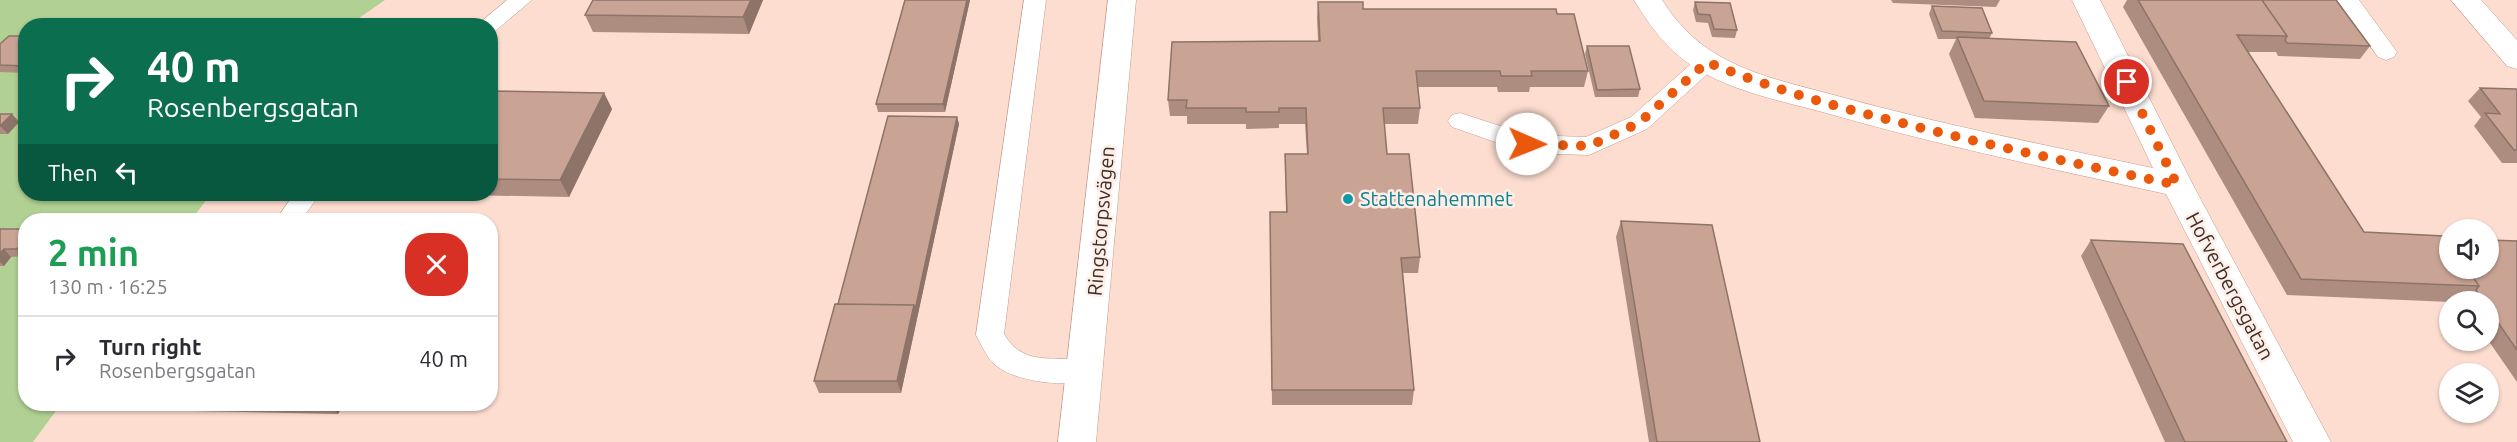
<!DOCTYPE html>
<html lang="en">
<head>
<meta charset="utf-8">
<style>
	:root { --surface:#fff; --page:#f7f7f7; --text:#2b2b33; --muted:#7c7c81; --line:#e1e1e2 }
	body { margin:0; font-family:Ubuntu,sans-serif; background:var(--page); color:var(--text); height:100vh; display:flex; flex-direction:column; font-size:22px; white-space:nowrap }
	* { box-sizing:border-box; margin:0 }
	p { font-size:20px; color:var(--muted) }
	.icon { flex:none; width:33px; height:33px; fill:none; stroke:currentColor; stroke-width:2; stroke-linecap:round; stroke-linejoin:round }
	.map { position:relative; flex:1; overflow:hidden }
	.panel { position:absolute; left:18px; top:213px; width:480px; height:198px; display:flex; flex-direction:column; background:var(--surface); border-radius:24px; box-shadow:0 2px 4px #0004 }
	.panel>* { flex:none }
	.hud { position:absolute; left:18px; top:18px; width:480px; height:183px; border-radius:24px; box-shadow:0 2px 4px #0004; background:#0b6e4f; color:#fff; overflow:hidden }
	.buttons { position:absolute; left:2439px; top:219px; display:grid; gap:12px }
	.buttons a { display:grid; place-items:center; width:60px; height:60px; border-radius:50%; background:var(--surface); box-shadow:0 2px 4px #0004; font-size:30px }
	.pin { position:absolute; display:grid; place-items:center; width:51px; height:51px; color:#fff; margin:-26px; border:3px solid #fff; border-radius:50%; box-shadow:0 2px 6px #0007 }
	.me { position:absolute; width:66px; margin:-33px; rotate:91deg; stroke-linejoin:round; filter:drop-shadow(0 0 4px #0008) }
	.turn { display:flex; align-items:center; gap:21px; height:126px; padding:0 30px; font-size:27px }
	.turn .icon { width:78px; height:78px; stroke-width:2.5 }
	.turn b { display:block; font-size:42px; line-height:51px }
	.then { display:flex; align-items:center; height:57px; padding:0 30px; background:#0003; gap:12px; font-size:22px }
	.round { display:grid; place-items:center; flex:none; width:63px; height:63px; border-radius:24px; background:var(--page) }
	.overview { display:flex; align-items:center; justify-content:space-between; height:102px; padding:0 30px }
	h1 { font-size:36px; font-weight:700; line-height:45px; color:#1e9e55 }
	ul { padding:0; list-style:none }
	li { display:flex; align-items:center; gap:18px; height:84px; padding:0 30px; border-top:2px solid var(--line) }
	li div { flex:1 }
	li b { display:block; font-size:22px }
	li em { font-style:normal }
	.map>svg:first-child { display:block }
	.green { fill:#b0d094 }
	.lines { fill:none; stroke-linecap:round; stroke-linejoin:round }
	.lane-casing { stroke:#c29d8e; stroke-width:1 }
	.street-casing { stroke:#c29d8e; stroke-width:1 }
	.secondary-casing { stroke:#c29d8e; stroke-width:1 }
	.lane { fill:#fff; fill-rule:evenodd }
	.street { fill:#fff; fill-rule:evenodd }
	.secondary { fill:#fff; fill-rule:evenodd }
	.wall { fill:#ad8d80 }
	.shaded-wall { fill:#8d7368 }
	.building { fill:#c9a495; stroke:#8d7368; stroke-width:1.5 }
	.route { stroke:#ea580c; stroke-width:10; stroke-dasharray:0 18 }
	.culture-dot { fill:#0f9aa8; stroke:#feeee7; stroke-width:2 }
	.labels { text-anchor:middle; stroke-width:5; stroke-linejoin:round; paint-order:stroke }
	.culture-label { font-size:20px; fill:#0d838f; stroke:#feeee7; text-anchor:start }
	.street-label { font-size:20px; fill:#3c2d27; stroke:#feeee7 }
</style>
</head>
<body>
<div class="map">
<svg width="2517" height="442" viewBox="0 0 2517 442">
	<rect width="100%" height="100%" fill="#fdddd0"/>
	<path class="green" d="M0,0h385l-36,25 -323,1v168h185l-20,26h-165v184h35l-28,38h-33z"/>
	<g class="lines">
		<g class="lane-casing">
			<path id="lane" d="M507,0h25l-37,31 -5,1v-6h-14z
				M1024,0h22l-42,334c22,38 58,17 92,29l4,8 -4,8c-26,9 -83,4 -103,-16 -7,-7 -12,-19 -17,-28z
				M2337,0h22l38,52 -3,5 -8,3 -8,-3z
				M1707,54l8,3 3,5 -3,5 -68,62 -58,26 -62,-2 -75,-26 -4,-6 4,-6 8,-2 68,22 58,2 45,-20 68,-60z
				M294,194h26l-19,26h-25z"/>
		</g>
		<g class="street-casing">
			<path id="street" d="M1634,0h28c14,22 32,41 54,54 38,23 83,31 125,43 103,28 208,49 312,71l-81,-168h28l93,185 138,257h-38l-127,-248c-114,-25 -228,-49 -340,-81 -44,-12 -93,-21 -132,-46 -27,-17 -44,-41 -60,-67z
				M2451,0h30l36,40v29l-10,-3z"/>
		</g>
		<g class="secondary-casing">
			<path id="secondary" d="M1108,0h28l-40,442h-38z"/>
		</g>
		<use href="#lane" class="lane"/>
		<use href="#street" class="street"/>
		<use href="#secondary" class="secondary"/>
	</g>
	<path class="wall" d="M763,0l-14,34 -156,-2 -8,-17z
		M905,0h65l-25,112h-67l-2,-8z
		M1891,0h109l-4,7 -103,-4z
		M2127,0h209l34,46 -10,13 -82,-3 -2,-4h-28l116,180 82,6 71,3v141l-29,-42v-38h-38l-163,-7 -164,-288z
		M1318,2l45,7 194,5 31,57 -4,16h-54l-1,5h-31l-1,-5h-79l2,21 -2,16h-34l3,30 33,103 -2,16h-15l11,117 -2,15h-140l-2,-177 16,-16 -1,-58h22l-2,-30h-26v4l-33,1v-5h-59v-8h-17l-2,-16 150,-59 -1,-23z
		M1695,2l42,28 -2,8 -23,-1 -4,-14 -12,-1 -3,-12z
		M1932,6l60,27 -3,6 120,67 -11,17 -123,-5 -26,-64 7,-15h-18l-9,-25z
		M26,36v37l-26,-1v-28z
		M1587,46l53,43 -2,8h-43l-10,-43z
		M2480,88l37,3v72h-15l-28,-37 7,-9 -13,-16z
		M490,91l114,2 8,16 -43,88 -159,-3h80z
		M0,114l19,8 -11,12h-8z
		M957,117l2,7 -58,269h-82l-5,-12z
		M1621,221l139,221h-111l-33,-205z
		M0,229h26v26l-1,1 -14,1 -7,9h-4z
		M2091,240l196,202h-122l-84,-186z
		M131,404h212l-5,10 -200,-4z"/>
	<path class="shaded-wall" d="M751,0h12l-14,34 -6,-17z
		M967,0h3l-25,112 -2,-8z
		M604,93l8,16 -43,88 -9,-17z
		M12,114l7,8 -11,12 -8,-8z
		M957,117l2,7 -58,269 -4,-12z
		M26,238v17l-1,1 -8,-7z
		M4,249l7,8 -7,9 -4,-4v-9z
		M329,404h14l-5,10z"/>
	<path class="building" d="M593,0h158l-8,17 -158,-2z
		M905,0h62l-24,104h-67z
		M2138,0h124l25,36 -50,-1 127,197 80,4 6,8v24h17l12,18 -178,-7z
		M2262,0h74l34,46 -83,-3 -2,-3 2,-4z
		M1318,2h45v7h193l1,5h17l14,57h-57l1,5h-31l-1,-5h-84l4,37h-37l4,46h22l11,103 -19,1 13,132h-142l-2,-178h17l-2,-58h23l-2,-46h-27v4h-33v-4h-60l1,-8h-19l4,-58 148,-1z
		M1695,2l35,1 7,27 -23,-1 -4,-14 -12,-1z
		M1932,6l50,2 10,25 -50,-2z
		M9,36h17v30l-26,-1v-21z
		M1957,37l119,5 33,64 -125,-5z
		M1587,46h42l11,43 -43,1z
		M2480,88l36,1 1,2v59h-3l-29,-37 15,1z
		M490,91l114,2 -44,87 -70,-1z
		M0,114h12l-12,12z
		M888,116l69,1 -42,193 -1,-5 -76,-1z
		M1621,221l91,4 48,217h-103z
		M0,229h26v9l-9,11h-13l-4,4z
		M2091,240l92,4 104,198h-102z
		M2488,240l29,1v109l-29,-42v-6h-4l-8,-12 3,-4 -12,-18h21z
		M835,304l79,1 -17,76h-83z"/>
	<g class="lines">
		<path class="route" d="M1527,144l62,2 33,-15 17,-8 68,-61c62,26 126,44 191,60 92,24 186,43 279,63l-50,-103"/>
	</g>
	<circle class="culture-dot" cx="1348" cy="199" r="6"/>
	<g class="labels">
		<g class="culture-label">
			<text x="1360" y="206">Stattenahemmet</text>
		</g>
		<g class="street-label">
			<text transform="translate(1101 221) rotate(-85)" y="7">Ringstorpsvägen</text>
			<text transform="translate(2230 286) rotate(62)" y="7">Hofverbergsgatan</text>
		</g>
	</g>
</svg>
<div class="buttons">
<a><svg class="icon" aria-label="sound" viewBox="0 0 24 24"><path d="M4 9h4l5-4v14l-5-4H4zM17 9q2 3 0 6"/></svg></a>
<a><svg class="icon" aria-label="search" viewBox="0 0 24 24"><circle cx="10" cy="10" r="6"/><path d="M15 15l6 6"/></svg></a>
<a><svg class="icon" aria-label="layers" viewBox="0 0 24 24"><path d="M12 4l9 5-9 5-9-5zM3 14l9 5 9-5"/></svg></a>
</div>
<div class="pin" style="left:2127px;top:82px;background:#d93025"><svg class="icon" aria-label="arrive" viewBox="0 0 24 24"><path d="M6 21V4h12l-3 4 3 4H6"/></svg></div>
<svg class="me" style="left:1527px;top:144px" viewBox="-20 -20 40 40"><circle r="19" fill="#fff"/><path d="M0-13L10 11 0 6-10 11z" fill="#ea580c"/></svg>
<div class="hud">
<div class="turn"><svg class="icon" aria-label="right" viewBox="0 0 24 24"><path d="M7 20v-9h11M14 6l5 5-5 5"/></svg><div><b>40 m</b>Rosenbergsgatan</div></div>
<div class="then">Then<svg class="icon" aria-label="left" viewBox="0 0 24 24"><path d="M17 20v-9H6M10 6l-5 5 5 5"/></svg></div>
</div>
<section class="panel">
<div class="overview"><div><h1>2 min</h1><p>130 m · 16:25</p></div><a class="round" style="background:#d93025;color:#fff"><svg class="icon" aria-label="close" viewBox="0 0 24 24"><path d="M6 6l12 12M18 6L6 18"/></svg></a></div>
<ul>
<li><svg class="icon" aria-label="right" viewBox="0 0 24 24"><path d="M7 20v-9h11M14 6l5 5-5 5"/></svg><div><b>Turn right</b><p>Rosenbergsgatan</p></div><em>40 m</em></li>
</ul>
</section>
</div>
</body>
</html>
